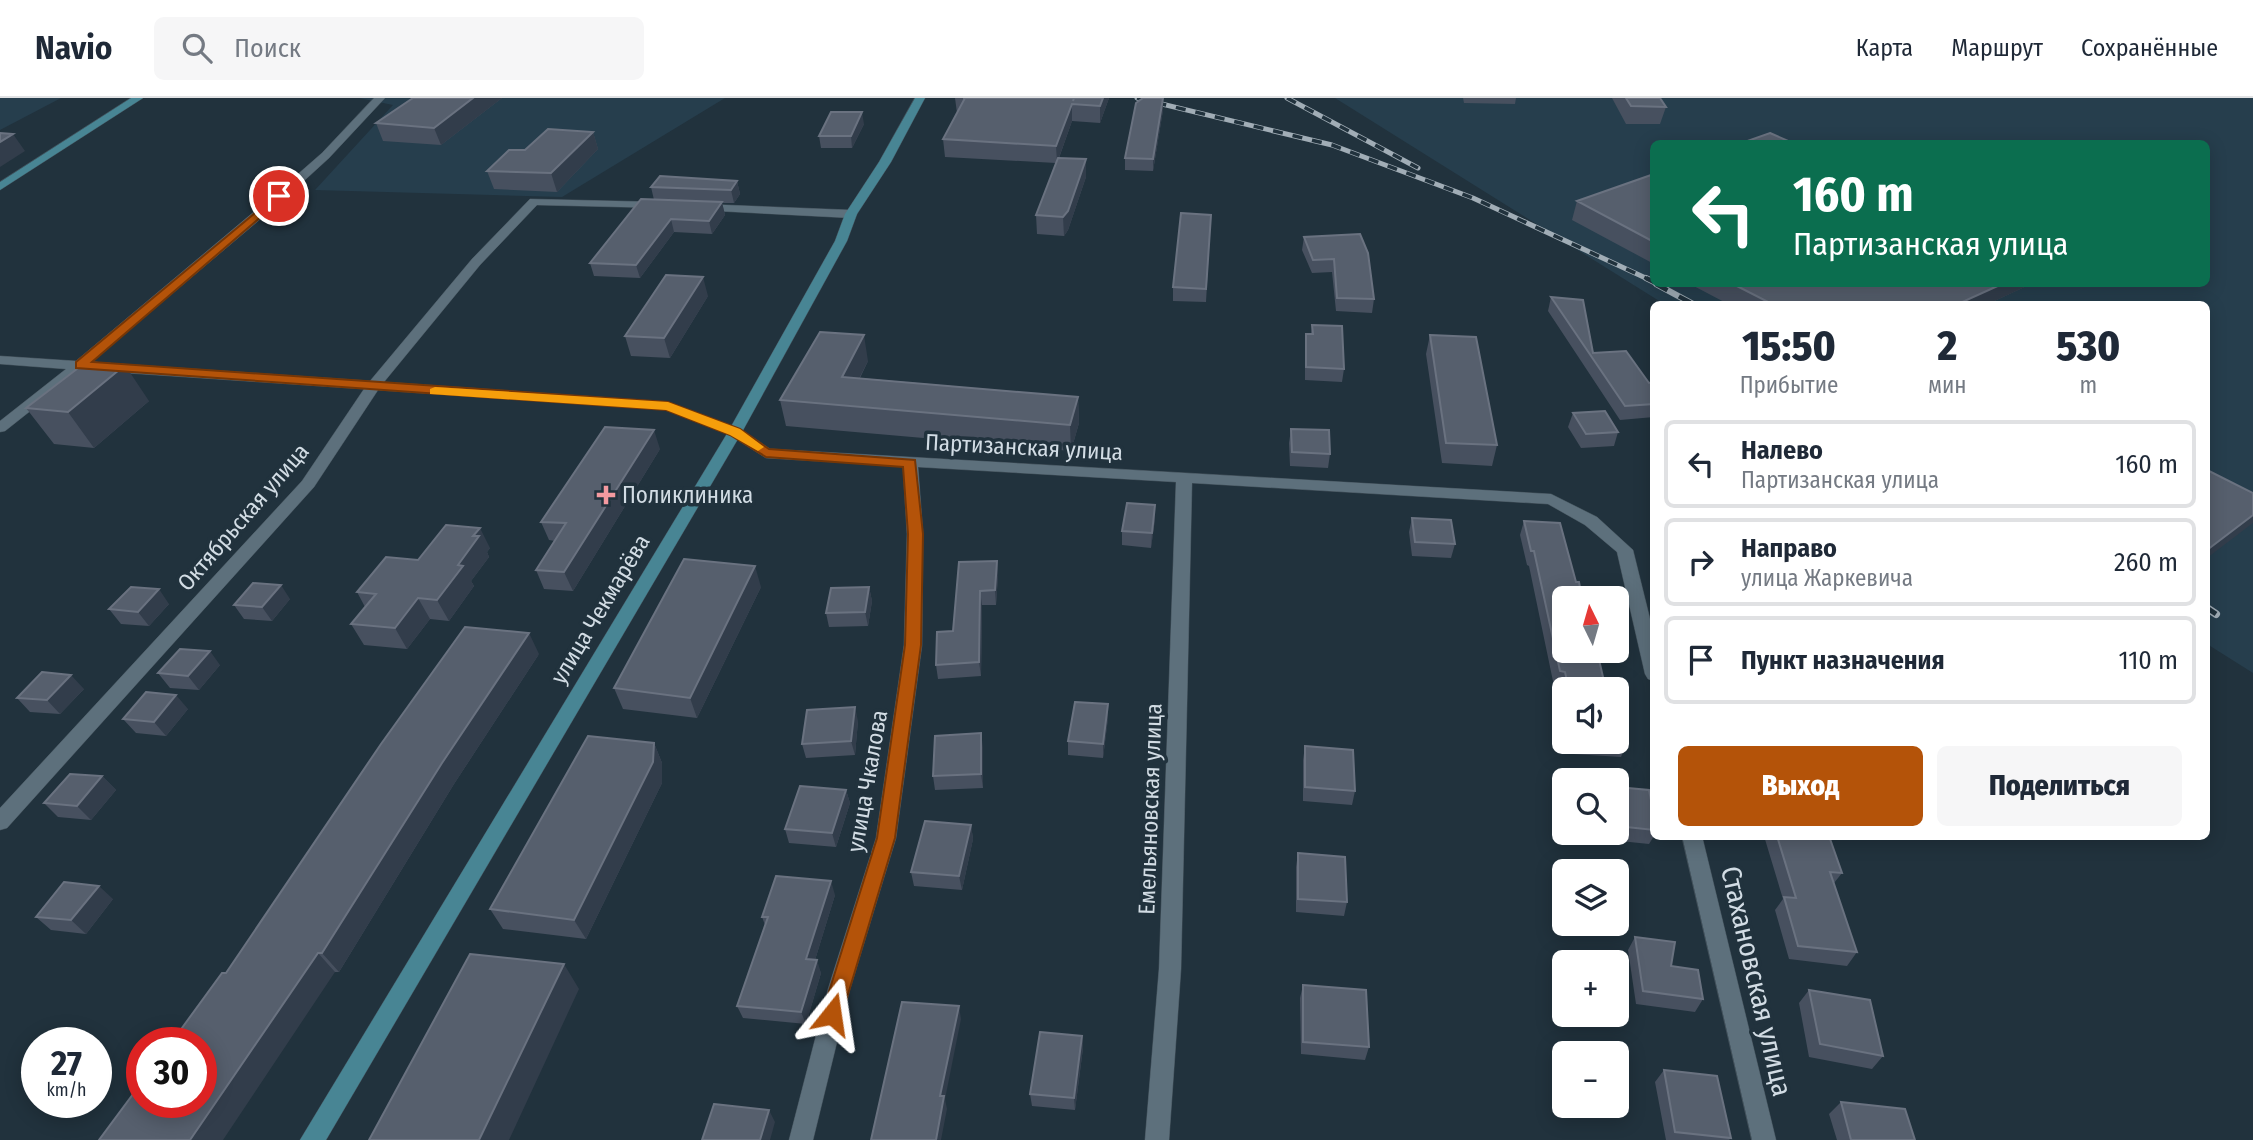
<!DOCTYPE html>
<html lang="ru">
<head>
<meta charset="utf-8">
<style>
	:root { --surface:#fff; --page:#f6f6f7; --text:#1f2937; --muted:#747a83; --line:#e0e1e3; --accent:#b45309 }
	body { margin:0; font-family:"Fira Sans Condensed",sans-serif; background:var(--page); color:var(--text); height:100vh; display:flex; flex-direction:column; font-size:26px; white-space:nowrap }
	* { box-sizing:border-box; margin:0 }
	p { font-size:23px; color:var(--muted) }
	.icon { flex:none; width:38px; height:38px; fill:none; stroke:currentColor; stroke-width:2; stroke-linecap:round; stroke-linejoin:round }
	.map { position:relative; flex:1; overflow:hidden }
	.panel { position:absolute; left:1650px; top:203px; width:560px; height:539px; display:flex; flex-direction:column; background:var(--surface); border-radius:10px; box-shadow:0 4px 18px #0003 }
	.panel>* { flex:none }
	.hud { position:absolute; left:1650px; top:42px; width:560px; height:147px; border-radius:10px; box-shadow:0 4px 18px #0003; background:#0b6e4f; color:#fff; overflow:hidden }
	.needle { width:46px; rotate:355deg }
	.controls { position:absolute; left:1552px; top:488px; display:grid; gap:14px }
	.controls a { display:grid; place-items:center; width:77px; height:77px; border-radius:10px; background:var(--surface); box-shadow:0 4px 18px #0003; font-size:35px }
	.speed { position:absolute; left:21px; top:929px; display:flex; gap:14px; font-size:35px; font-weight:700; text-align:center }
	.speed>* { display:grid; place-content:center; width:91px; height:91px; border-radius:50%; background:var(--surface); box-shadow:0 4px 18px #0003; line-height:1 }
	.speed small { font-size:18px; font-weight:400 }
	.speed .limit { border:10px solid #d22; background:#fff; color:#111 }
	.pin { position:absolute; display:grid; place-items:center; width:60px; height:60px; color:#fff; margin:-30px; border:4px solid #fff; border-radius:50%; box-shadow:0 2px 7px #0007 }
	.me { position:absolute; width:77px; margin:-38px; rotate:15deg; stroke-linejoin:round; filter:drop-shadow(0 0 5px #0008) }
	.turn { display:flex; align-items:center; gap:24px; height:147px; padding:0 28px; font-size:32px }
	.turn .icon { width:91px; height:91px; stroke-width:2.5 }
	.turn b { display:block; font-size:49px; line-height:60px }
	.eta { display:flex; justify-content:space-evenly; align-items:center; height:119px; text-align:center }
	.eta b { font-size:42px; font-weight:800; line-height:49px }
	.action { display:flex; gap:14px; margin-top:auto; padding:14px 28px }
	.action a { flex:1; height:80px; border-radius:10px; background:var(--accent); color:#fff; font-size:28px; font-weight:800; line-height:80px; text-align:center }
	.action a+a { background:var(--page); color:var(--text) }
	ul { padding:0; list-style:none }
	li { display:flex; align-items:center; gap:21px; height:88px; margin:0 14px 10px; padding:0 14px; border:4px solid var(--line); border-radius:10px }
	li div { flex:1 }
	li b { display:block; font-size:26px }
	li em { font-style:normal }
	header { display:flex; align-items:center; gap:42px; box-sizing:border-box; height:98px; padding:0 35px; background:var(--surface); border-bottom:2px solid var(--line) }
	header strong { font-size:33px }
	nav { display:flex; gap:38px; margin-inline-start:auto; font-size:24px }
	.search { width:490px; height:63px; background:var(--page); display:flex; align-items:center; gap:18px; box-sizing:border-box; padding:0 24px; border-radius:10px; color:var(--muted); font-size:26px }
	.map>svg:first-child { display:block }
	.built { fill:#263e4d; fill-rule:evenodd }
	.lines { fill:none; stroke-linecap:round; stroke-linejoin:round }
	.street-casing { stroke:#42505a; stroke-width:1 }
	.secondary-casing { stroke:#42505a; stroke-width:1 }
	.street { fill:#5d707c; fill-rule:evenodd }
	.secondary { fill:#488594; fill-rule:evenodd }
	.rail-far2-casing { stroke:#a1adb6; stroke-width:5 }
	.rail-far1-casing { stroke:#a1adb6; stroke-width:6 }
	.rail-casing { stroke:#a1adb6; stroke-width:8 }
	.rail-far2 { stroke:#21323d; stroke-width:3.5; stroke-dasharray:10; stroke-linecap:butt }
	.rail-far1 { stroke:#21323d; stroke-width:4.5; stroke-dasharray:13; stroke-linecap:butt }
	.rail { stroke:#21323d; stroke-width:5; stroke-dasharray:16; stroke-linecap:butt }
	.wall { fill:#47505f }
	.shaded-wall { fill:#323d4b }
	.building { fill:#565f6d; stroke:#6a7280; stroke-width:2 }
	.route { fill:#b45309; stroke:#753606; stroke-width:2 }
	.slow { fill:#f59e0b }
	.poi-dot { fill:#f49aa0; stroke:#21323d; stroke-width:2.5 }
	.labels { text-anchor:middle; stroke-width:7; stroke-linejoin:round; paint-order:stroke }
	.street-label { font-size:23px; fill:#d2dce4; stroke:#21323d }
	.poi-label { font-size:23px; fill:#d2dce4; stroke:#21323d; text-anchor:start }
	.near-street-label { font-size:28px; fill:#d2dce4; stroke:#21323d }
</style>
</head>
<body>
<header>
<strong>Navio</strong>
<div class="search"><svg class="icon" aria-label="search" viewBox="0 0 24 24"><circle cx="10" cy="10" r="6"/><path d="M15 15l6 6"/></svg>Поиск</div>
<nav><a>Карта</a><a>Маршрут</a><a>Сохранённые</a></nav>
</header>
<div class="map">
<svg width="2253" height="1042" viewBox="0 0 2253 1042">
	<rect width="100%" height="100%" fill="#21323d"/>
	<path class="built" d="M0,0h61l-61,32z
		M359,0h366l-163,99 -247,-7 78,-85z
		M1335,0h918v575l-46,-29v-340h-543zM1654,46h553v140h-553z"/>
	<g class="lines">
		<g class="street-casing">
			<path id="street" d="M374,0h11l-56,60 -46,42 -192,162 279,19 102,-122 58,-60 129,3 4,2v4l-126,-3 -57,60 -96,117 284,20 72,27 30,20 781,45 46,23 36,33 21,85v46l-6,-2 -3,-5 -28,-122 -32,-27 -37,-21 -356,-21 -11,486 -12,171h-24l14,-171 17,-487 -258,-15 5,67 -1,111 -26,193 -46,151 -37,151h-24l39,-151 48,-151 28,-193 3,-111 -4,-68 -137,-8 -36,-23 -64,-25 -288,-20 -64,97 -307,341 -7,2v-22l302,-327 62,-92 -282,-19 -77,61 -5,1v-11l66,-52 -66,-5v-8l76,5 198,-166 48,-42z
				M701,106l150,6 6,4 -6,4 -154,-8 -2,-2z
				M1682,738h20l74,304h-24z"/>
		</g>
		<g class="secondary-casing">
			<path id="secondary" d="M131,0h12l-143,92v-8z
				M915,0h10l-34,64 -34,52 -10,27 -105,191 -416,708h-26l428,-708 107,-191 10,-27 34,-52z"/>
		</g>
		<use href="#street" class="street"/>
		<use href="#secondary" class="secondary"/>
		<g class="rail-far2-casing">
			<path id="rail-far2" d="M1137,0l195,47 141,53 177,82
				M1287,0l131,70"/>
		</g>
		<g class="rail-far1-casing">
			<path id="rail-far1" d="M1646,180l8,4
				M1656,186l37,20"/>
		</g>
		<g class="rail-casing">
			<path id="rail" d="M2207,510l9,6"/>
		</g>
		<use href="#rail-far2" class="rail-far2"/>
		<use href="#rail-far1" class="rail-far1"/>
		<use href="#rail" class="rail"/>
	</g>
	<path class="wall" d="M413,0h89l-61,47 -58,-4 -7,-18z
		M955,0h154l-9,25 -28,-2 -13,37 27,1v18l-18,53 -4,6 -27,-2 -1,-19 20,-52 -111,-6 -2,-18 14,-26z
		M1163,0v12l-10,61 -28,-1v-12z
		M1463,0h53l-1,6 -51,-1z
		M1612,0h48l6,9 -6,17h-34z
		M864,26l-12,24h-31l-2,-12z
		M593,34l5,17 -41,43 -63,-3 -7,-18 38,-21z
		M1654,76v90l-82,-44 5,-19z
		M737,83l3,13 -6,9h-12l3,12 -13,19 -38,-2 -34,46 -46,-2 -4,-13 64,-63 -3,-13z
		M1211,117l-5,87 -33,-1v-14z
		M1360,136l14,65 -2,14 -36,-2 -4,-39 -20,1 -10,-23 2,-13z
		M1690,186h341l-43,20h-260z
		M708,198l-38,62 -39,-2 -6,-20z
		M1551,199l42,56 56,30 5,-1v35l-34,3 -72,-109z
		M1312,227l32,44 -2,13 -37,-2v-33l1,-13h5z
		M1430,237l67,110 -5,21 -50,-3 -16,-109z
		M868,263l-8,17 218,19 1,26 -8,28 -285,-25 -6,-26z
		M149,303l-55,47 -40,-4 -28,-36z
		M1573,315l45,19 -4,14 -33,2 -13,-21z
		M1291,331l39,25 -2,14 -38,-2 -1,-23z
		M660,351l-87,142 -29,-2 -8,-19 19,-29 -6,-1 -8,-18z
		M1412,420l43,26 -4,14 -39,-2 -3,-24z
		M1155,421l-4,29 -29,-3v-14z
		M1524,423l40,77 42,92h-42v19l-4,-23h-6l-25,-120 -2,-1 -7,-30z
		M490,450l-3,4 2,5 -18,24 3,5 -25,35 -19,-2 -23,30 -43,-4 -13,-21 14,-17 -8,-15 61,-32z
		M997,463l1,14 -2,30h-14l-1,71 -43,3 -2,-14 17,-34z
		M761,489l-64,131 -74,-9 -9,-21z
		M869,489l3,14 -4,25 -39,1 -3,-14z
		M290,501l-18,22 -28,-2 -10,-14z
		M169,506l-20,22 -28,-2 -12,-15z
		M539,556l-85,130 -115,188 -113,1z
		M220,567l-21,25 -29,-2 -12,-15z
		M84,591l-24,25 -30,-2 -13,-14z
		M1108,606v14l-5,40 -35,-3v-14z
		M188,611l-22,27 -30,-3 -13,-14z
		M858,623l-3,34 -49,3 -4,-14z
		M1571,644h46l10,1 -6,14 -48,-3z
		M654,645l8,20v20l-76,156 -83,-10 -13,-20z
		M1305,648l50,45 -3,14 -49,-4v-41z
		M983,649v41l-48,2 -2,-14z
		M102,678l14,14 -25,30 -33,-3 -14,-14z
		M1617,689l37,29v20l-5,8 -58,-6v-5h26z
		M846,692l4,13 -14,44 -47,-4 -4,-14z
		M971,727l2,14 -11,51 -48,-4 -3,-14z
		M1764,738h13l65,37 -8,10 23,69 -10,14 -58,-7 -14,-49 8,-11z
		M1298,755l49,49 -3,14 -48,-4v-45z
		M835,797l-20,65 6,13 -15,51 -63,-6 -6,-12 28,-81 -3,-8z
		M113,801l-27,35 -35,-4 -15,-13z
		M1635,839l36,29 32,33 -8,13 -59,-8 -8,-54z
		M1303,887l66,62 -4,13 -64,-6 -1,-56z
		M1809,892l74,66 -11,13 -63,-12 -10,-54z
		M1082,938l1,12 -8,62 -43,-4 -2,-12z
		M1664,972l67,68 -2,2h-63l-11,-58z
		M1841,1004l74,38h-78l-8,-26z"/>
	<path class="shaded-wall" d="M473,0h29l-61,47 -7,-17z
		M1103,0h6l-9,25v-17z
		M1163,0v12l-10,61v-12z
		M1072,6v17l-15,42 -1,-17z
		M862,14l2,12 -12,24 -1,-12z
		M593,34l5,17 -41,43 -6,-19z
		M13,36l12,17 -25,16v-25z
		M1086,61v18l-18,53 -4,6 -1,-19z
		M737,83l3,13 -6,9 -3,-13z
		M722,104l3,13 -13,19 -3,-13z
		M671,121l3,13 -34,46 -4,-13z
		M703,179l5,19 -38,62 -6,-20z
		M2002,186h29l-43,20h-30z
		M864,237l4,26 -21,41 -5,-25z
		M125,267l24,36 -55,47 -26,-36z
		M1078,299l1,26 -8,28 -1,-26z
		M654,332l6,19 -87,142 -9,-19z
		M1155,407v14l-4,29 1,-15z
		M2253,417v8l-46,35v-8z
		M480,430l10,20 -3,4 2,5 -18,24 3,5 -25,35 -12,-21 36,-64z
		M997,463l1,14 -2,30 -1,-15z
		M755,468l6,21 -64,131 -7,-20z
		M281,487l9,14 -18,22 -10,-14z
		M869,489l3,14 -4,25 -3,-14z
		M159,491l10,15 -20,22 -11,-14z
		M980,493l2,14 -1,71 -2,-14z
		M418,500l12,21 -23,30 -12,-21z
		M529,535l10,21 -85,130 -115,188 -17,-19 120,-190z
		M210,553l10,14 -21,25 -11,-14z
		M71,577l13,14 -24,25 -13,-14z
		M176,597l12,14 -22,27 -12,-14z
		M1108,606v14l-5,40v-14z
		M855,609l3,14 -3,34 -4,-14z
		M981,635l2,14v41l-2,-14z
		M654,645l8,20v20l-76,156 -12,-19z
		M102,678l14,14 -25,30 -14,-14z
		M846,692l4,13 -14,44 -4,-14z
		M971,727l2,14 -11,51 -3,-14z
		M831,783l4,14 -24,78 -5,-14z
		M99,788l14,13 -27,35 -15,-14z
		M318,855l17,19 -112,168h-33z
		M817,862l4,13 -15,51 -5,-12z
		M564,866l15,25 -70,151h-30z
		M959,908l2,13 -16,80 2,10 -6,31h-5l4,-44z
		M1082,938l1,12 -8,62 -1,-12z
		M769,1012l6,12 -5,18h-10z"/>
	<path class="building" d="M413,0h60l-39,30 -58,-5z
		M963,0h111l-1,3 1,-3h29l-3,8 -28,-2 -16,42 -113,-7 22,-41z
		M1143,0h20l-10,61 -28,-1 11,-55z
		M1626,0h34l6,9 -35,-1z
		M831,14h31l-11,24h-32z
		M548,31l45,3 -42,41 -64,-2 22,-21h16z
		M0,35l13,1 -13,8z
		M1770,35l25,11h-56z
		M1058,60l28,1 -18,52 -5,6 -27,-2z
		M1654,76v68l-77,-41z
		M660,78l77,5 -6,9 -80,-3z
		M641,101l81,3 -13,19 -38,-2 -35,46 -46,-2z
		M1181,115l30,2 -5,74 -33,-2z
		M1360,136l8,19 6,46 -37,-1 -3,-39 -21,1 -9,-23z
		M666,177l37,2 -39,61 -39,-2z
		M1733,186h269l-44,20h-186z
		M1551,199l32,3 10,53 33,-2 23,32 5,-1v22l-29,2z
		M1312,227l30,1 2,43 -38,-2v-33h7z
		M820,234l44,3 -22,42 236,20 -8,28 -290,-25z
		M1430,237l46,2 21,108 -51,-2z
		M86,264l39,3 -57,47 -42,-4z
		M1605,313l13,21 -32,2 -13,-21z
		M605,329l49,3 -90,142 -28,-2 30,-47 -25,-1z
		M1291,331l38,1 1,24 -38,-2z
		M2207,372l46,23v22l-46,35z
		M1127,405l28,2 -3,28 -30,-2z
		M1412,420l39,2 4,24 -40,-2z
		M1524,423l36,2 16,59h3l3,16h-18v53h33l9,39h-37l-4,-18 -5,-1 -26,-120h-3z
		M446,427l34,3 -7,8h6l-21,29 5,1 -26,34 -19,-2 -23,30 -44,-4 25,-30 -19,-2 29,-35 32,3z
		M684,461l71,7 -65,132 -76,-10z
		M997,463l-2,29 -15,1 -1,71 -43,3 1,-33 16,-1 6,-69z
		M253,485l28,2 -19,22 -28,-2z
		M131,489l28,2 -21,23 -29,-3z
		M869,489l-4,25 -39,1 5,-25z
		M465,529l64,6 -87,130 -120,190h-4l-128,187h-91l43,-58v20h59v-59h-30l51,-70h4l155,-229z
		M180,551l30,2 -22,25 -30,-3z
		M42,574l29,3 -24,25 -30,-2z
		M146,594l30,3 -22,27 -31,-3z
		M1075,604l33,2 -5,40 -35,-3z
		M1617,607h1l9,38 -18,-1h8z
		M855,609l-4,34 -49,3 5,-34z
		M981,635v41l-48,2 2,-40z
		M588,638l66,7 -1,19 -79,158 -84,-11z
		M1305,648l48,4 2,41 -50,-4z
		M70,676l32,2 -25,30 -33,-3z
		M800,688l46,4 -14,43 -47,-4z
		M1617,689l32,3 5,26v14l-37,-4z
		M925,723l46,4 -12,51 -48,-4z
		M1777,738h52l13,37 -12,-1 27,80 -59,-6 -14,-49 12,1z
		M1298,755l47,4 2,45 -49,-3z
		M776,778l55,5 -25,78 11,1 -16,52 -64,-6 31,-89h-6z
		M64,784l35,4 -28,34 -35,-3z
		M1635,839l40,5 -4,24 27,4 5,29 -60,-8z
		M470,856l94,10 -85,176h-110z
		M1303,887l63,5 3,57 -66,-5z
		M1809,892l61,10 13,56 -63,-12z
		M902,904l57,4 -19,90h4l-8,44h-65z
		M1040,934l42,4 -8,62 -44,-4z
		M1664,972l53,6 14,62 -56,-6z
		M1841,1004l64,7 10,31h-64z
		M714,1006l55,6 -9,30h-58z"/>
	<path class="route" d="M279,95l4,1v4l-191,164 576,40 72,27 29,20 146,11 8,74 -2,111 -26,193 -55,183 -8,3 -7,-3 -3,-7 55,-176 28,-193 3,-111 -5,-67 -137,-10 -36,-22 -64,-25 -590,-42v-6z"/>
	<path class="slow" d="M435,289l233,15 72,27 24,18 -6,4 -28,-16 -64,-25 -236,-16v-5z"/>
	<path class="poi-dot" d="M602.5 386.5h7v7h7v7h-7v7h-7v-7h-7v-7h7z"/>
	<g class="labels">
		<g class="street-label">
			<text transform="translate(1024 349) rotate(3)" y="8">Партизанская улица</text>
			<text transform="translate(243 419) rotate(-49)" y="8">Октябрьская улица</text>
			<text transform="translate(600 511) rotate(-59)" y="8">улица Чекмарёва</text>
			<text transform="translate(867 683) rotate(-80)" y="8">улица Чкалова</text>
			<text transform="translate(1150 711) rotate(-88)" y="8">Емельяновская улица</text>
		</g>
		<g class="poi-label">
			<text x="622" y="405">Поликлиника</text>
		</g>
		<g class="near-street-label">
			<text transform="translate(1757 883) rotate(77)" y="10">Стахановская улица</text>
		</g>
	</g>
</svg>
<div class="controls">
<a><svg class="needle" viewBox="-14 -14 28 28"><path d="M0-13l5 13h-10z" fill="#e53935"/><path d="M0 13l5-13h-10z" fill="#747a83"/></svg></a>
<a><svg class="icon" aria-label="sound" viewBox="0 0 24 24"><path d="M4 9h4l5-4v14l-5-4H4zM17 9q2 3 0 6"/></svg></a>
<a><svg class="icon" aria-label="search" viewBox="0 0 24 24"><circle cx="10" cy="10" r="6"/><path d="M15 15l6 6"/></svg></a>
<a><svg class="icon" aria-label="layers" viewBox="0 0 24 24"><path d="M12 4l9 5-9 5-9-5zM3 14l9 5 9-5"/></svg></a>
<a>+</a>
<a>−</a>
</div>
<div class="speed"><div>27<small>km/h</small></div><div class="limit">30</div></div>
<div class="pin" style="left:279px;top:98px;background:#d93025"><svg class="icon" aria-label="arrive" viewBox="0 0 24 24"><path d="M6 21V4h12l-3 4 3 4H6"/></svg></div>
<svg class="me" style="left:832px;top:916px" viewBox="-20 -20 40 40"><path d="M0-17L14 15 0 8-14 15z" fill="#b45309" stroke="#fff" stroke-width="4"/></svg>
<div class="hud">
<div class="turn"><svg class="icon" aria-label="left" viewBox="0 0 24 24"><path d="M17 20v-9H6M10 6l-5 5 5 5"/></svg><div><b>160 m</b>Партизанская улица</div></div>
</div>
<section class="panel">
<div class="eta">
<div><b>15:50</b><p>Прибытие</p></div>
<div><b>2</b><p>мин</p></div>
<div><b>530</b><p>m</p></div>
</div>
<ul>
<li><svg class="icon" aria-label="left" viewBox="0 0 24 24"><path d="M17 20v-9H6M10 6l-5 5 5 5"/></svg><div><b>Налево</b><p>Партизанская улица</p></div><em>160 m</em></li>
<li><svg class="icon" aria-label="right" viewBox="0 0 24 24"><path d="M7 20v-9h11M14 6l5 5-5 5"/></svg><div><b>Направо</b><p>улица Жаркевича</p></div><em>260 m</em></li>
<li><svg class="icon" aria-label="arrive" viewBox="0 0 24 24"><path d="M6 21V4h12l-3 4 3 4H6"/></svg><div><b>Пункт назначения</b></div><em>110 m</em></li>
</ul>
<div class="action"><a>Выход</a><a>Поделиться</a></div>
</section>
</div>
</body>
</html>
